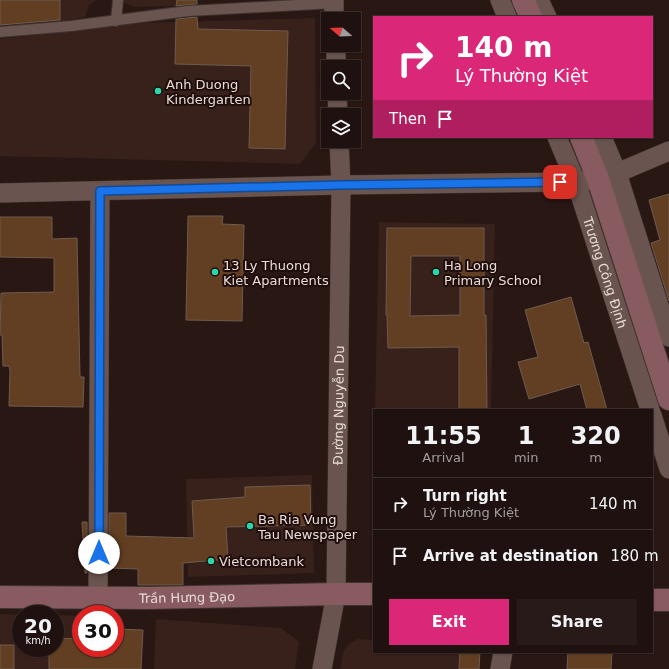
<!DOCTYPE html>
<html lang="en">
<head>
<meta charset="utf-8">
<style>
	:root { --surface:#1f110f; --page:#271a18; --text:#f1f3f6; --muted:#a19d9e; --line:#3c312f; --accent:#db2777 }
	body { margin:0; font-family:"DejaVu Sans",sans-serif; background:var(--page); color:var(--text); height:100vh; display:flex; flex-direction:column; font-size:15px; white-space:nowrap }
	* { box-sizing:border-box; margin:0 }
	p { font-size:13px; color:var(--muted) }
	.icon { flex:none; width:22px; height:22px; fill:none; stroke:currentColor; stroke-width:2; stroke-linecap:round; stroke-linejoin:round }
	.map { position:relative; flex:1; overflow:hidden }
	.sheet { position:absolute; left:373px; top:409px; width:280px; height:244px; display:flex; flex-direction:column; background:var(--surface); border-radius:0px; box-shadow:0 1px 3px #0004,0 0 0 1px var(--line) }
	.sheet>* { flex:none }
	.hud { position:absolute; left:373px; top:16px; width:280px; height:122px; border-radius:0px; box-shadow:0 1px 3px #0004,0 0 0 1px var(--line); background:#db2777; color:#fff; overflow:hidden }
	.needle { width:26px; rotate:289deg }
	.buttons { position:absolute; left:321px; top:12px; display:grid; gap:8px }
	.buttons a { display:grid; place-items:center; width:40px; height:40px; border-radius:0px; background:var(--surface); box-shadow:0 1px 3px #0004,0 0 0 1px var(--line); font-size:20px }
	.speed { position:absolute; left:12px; top:605px; display:flex; gap:8px; font-size:20px; font-weight:700; text-align:center }
	.speed>* { display:grid; place-content:center; width:52px; height:52px; border-radius:50%; background:var(--surface); box-shadow:0 1px 3px #0004,0 0 0 1px var(--line); line-height:1 }
	.speed small { font-size:10px; font-weight:400 }
	.speed .limit { border:6px solid #d22; background:#fff; color:#111 }
	.pin { position:absolute; display:grid; place-items:center; width:34px; height:34px; color:#fff; margin:-17px; border-radius:8px; box-shadow:0 2px 6px #0006 }
	.me { position:absolute; width:44px; margin:-22px; rotate:0deg; stroke-linejoin:round; filter:drop-shadow(0 0 3px #0008) }
	.turn { display:flex; align-items:center; gap:14px; height:84px; padding:0 16px; font-size:18px }
	.turn .icon { width:52px; height:52px; stroke-width:2.5 }
	.turn b { display:block; font-size:28px; line-height:34px }
	.then { display:flex; align-items:center; height:38px; padding:0 16px; background:#0003; gap:8px; font-size:15px }
	.eta { display:flex; justify-content:space-evenly; align-items:center; height:68px; text-align:center }
	.eta b { font-size:24px; font-weight:700; line-height:28px }
	.cta { display:flex; gap:8px; margin-top:auto; padding:8px 16px }
	.cta a { flex:1; height:46px; border-radius:0px; background:var(--accent); color:#fff; font-size:16px; font-weight:700; line-height:46px; text-align:center }
	.cta a+a { background:var(--page); color:var(--text) }
	ul { padding:0; list-style:none }
	li { display:flex; align-items:center; gap:12px; height:52px; padding:0 16px; border-top:1px solid var(--line) }
	li div { flex:1 }
	li b { display:block; font-size:15px }
	li em { font-style:normal }
	.map>svg:first-child { display:block }
	.built { fill:#38201b }
	.building { fill:#623f22; stroke:#6d5c4f; fill-rule:evenodd }
	.lines { fill:none; stroke-linecap:round; stroke-linejoin:round }
	.lane-casing { stroke:#403331; stroke-width:12 }
	.street-casing { stroke:#403331; stroke-width:20 }
	.secondary-casing { stroke:#403331; stroke-width:24 }
	.lane { stroke:#69544f; stroke-width:10 }
	.street { stroke:#69544f; stroke-width:19 }
	.secondary { stroke:#875b60; stroke-width:22 }
	.route-casing { stroke:#114b97; stroke-width:10 }
	.route { stroke:#1a73e8; stroke-width:7 }
	.poi-dot { fill:#2cd5ab; stroke:#1f0e0b; stroke-width:1.5 }
	.labels { text-anchor:middle; stroke-width:4; stroke-linejoin:round; paint-order:stroke }
	.poi-label { font-size:13px; fill:#e8dbd8; stroke:#1f0e0b; text-anchor:start }
	.street-label { font-size:13px; fill:#e8dbd8; stroke:#1f0e0b }
</style>
</head>
<body>
<div class="map">
<svg width="669" height="669" viewBox="0 0 669 669">
	<rect width="100%" height="100%" fill="#291714"/>
	<path class="built" d="M0,0h96l-7,5 -4,12 -25,5 -60,5z
		M118,0h79v5l-63,2z
		M315,18l1,125 -16,21 -300,-8v-117l140,-16z
		M379,222l116,2 -4,186h-116z
		M312,475l2,98 -126,4 -2,-98z
		M0,614l21,1v33h34v-33l26,1v32l7,21h-88z
		M156,619l125,9 18,14 -4,27h-141z
		M358,639l16,1v12h86l-1,17h-119l4,-19 5,-6z"/>
	<path class="building" d="M0,0h60v20l-60,5z
		M177,0h20v4l-21,2z
		M197,17l1,12 90,2 -3,118 -36,-1 2,-82 -76,-2 1,-45z
		M669,194v107l-18,-58 9,-3 -11,-40z
		M188,216h35l-1,8 22,1 -2,96 -56,-1z
		M0,217h52v22l25,-1 3,139h4l-1,30 -74,-1 1,-35 -1,-5h-6l-1,-31h-2l1,-42 53,-1v-34l-54,-1z
		M387,228h97v87h2l1,95h-28v-63l-71,1 -1,-33h-1zM411,256h49v59l-50,1z
		M571,297l13,46 4,-1 19,68h-20l-7,-26 -51,15 -11,-37 20,-5 -13,-47z
		M310,485l1,40 -85,2 2,32 -45,4v22h-45v-16l-29,-1v-55h17v23l68,2 -2,-37 53,-4v-10z
		M82,522h5v51h-2z
		M115,629l28,1 -2,39h-92v-21h6v-10l24,1 -1,9h37z
		M0,645h14v24h-14z
		M460,652h20l-1,17h-20z
		M568,652h44l-1,17h-44z"/>
	<g class="lines">
		<g class="lane-casing">
			<path id="lane" d="M116,21l2,-21
				M0,32l71,-6 117,-15 146,-8"/>
		</g>
		<g class="street-casing">
			<g id="street">
				<path d="M334,0v19"/>
				<path d="M500,0l7,17"/>
				<path d="M539,0l8,17"/>
				<path d="M336,45v22"/>
				<path d="M337,93l1,22"/>
				<path id="s1" d="M557,137l19,45 74,228"/>
				<path d="M602,137l15,36 52,164"/>
				<path d="M0,193l341,-8 235,-3 22,-3 19,-6 52,-22"/>
				<path d="M652,415l17,54"/>
				<path d="M98,598l2,-407"/>
				<path id="s2" d="M322,669l14,-75 5,-409 -2,-44"/>
				<path d="M500,669l3,-17"/>
			</g>
		</g>
		<g class="secondary-casing">
			<g id="secondary">
				<path d="M523,0l8,17"/>
				<path d="M581,137l17,42 71,220"/>
				<path id="s3" d="M0,597l147,1 189,-4h38"/>
				<path d="M652,600h17"/>
			</g>
		</g>
		<use href="#lane" class="lane"/>
		<use href="#street" class="street"/>
		<use href="#secondary" class="secondary"/>
	</g>
	<g class="lines">
		<g class="route-casing">
			<path id="route" d="M99,553l1,-362 241,-6 219,-3"/>
		</g>
		<use href="#route" class="route"/>
	</g>
	<g class="poi-dot">
		<circle cx="158" cy="91" r="4"/>
		<circle cx="215" cy="272" r="4"/>
		<circle cx="436" cy="272" r="4"/>
		<circle cx="250" cy="526" r="4"/>
		<circle cx="211" cy="561" r="4"/>
	</g>
	<g class="labels">
		<g class="poi-label">
			<text x="166" y="89">Anh Duong<tspan x="166" dy="15">Kindergarten</tspan></text>
			<text x="223" y="270">13 Ly Thuong<tspan x="223" dy="15">Kiet Apartments</tspan></text>
			<text x="444" y="270">Ha Long<tspan x="444" dy="15">Primary School</tspan></text>
			<text x="258" y="524">Ba Ria Vung<tspan x="258" dy="15">Tau Newspaper</tspan></text>
			<text x="219" y="566">Vietcombank</text>
		</g>
		<g class="street-label">
			<text dy="5" stroke="none"><textPath href="#s1" startOffset="144">Trương Công Định</textPath></text>
			<text dy="5" stroke="none"><textPath href="#s2" startOffset="265">Đường Nguyễn Du</textPath></text>
			<text dy="5" stroke="none"><textPath href="#s3" startOffset="187">Trần Hưng Đạo</textPath></text>
		</g>
	</g>
</svg>
<div class="buttons">
<a><svg class="needle" viewBox="-14 -14 28 28"><path d="M0-13l5 13h-10z" fill="#e53935"/><path d="M0 13l5-13h-10z" fill="#a19d9e"/></svg></a>
<a><svg class="icon" aria-label="search" viewBox="0 0 24 24"><circle cx="10" cy="10" r="6"/><path d="M15 15l6 6"/></svg></a>
<a><svg class="icon" aria-label="layers" viewBox="0 0 24 24"><path d="M12 4l9 5-9 5-9-5zM3 14l9 5 9-5"/></svg></a>
</div>
<div class="speed"><div>20<small>km/h</small></div><div class="limit">30</div></div>
<div class="pin" style="left:560px;top:182px;background:#d93025"><svg class="icon" aria-label="arrive" viewBox="0 0 24 24"><path d="M6 21V4h12l-3 4 3 4H6"/></svg></div>
<svg class="me" style="left:99px;top:553px" viewBox="-20 -20 40 40"><circle r="19" fill="#fff"/><path d="M0-13L10 11 0 6-10 11z" fill="#1a73e8"/></svg>
<div class="hud">
<div class="turn"><svg class="icon" aria-label="right" viewBox="0 0 24 24"><path d="M7 20v-9h11M14 6l5 5-5 5"/></svg><div><b>140 m</b>Lý Thường Kiệt</div></div>
<div class="then">Then<svg class="icon" aria-label="arrive" viewBox="0 0 24 24"><path d="M6 21V4h12l-3 4 3 4H6"/></svg></div>
</div>
<section class="sheet">
<div class="eta">
<div><b>11:55</b><p>Arrival</p></div>
<div><b>1</b><p>min</p></div>
<div><b>320</b><p>m</p></div>
</div>
<ul>
<li><svg class="icon" aria-label="right" viewBox="0 0 24 24"><path d="M7 20v-9h11M14 6l5 5-5 5"/></svg><div><b>Turn right</b><p>Lý Thường Kiệt</p></div><em>140 m</em></li>
<li><svg class="icon" aria-label="arrive" viewBox="0 0 24 24"><path d="M6 21V4h12l-3 4 3 4H6"/></svg><div><b>Arrive at destination</b></div><em>180 m</em></li>
</ul>
<div class="cta"><a>Exit</a><a>Share</a></div>
</section>
</div>
</body>
</html>
